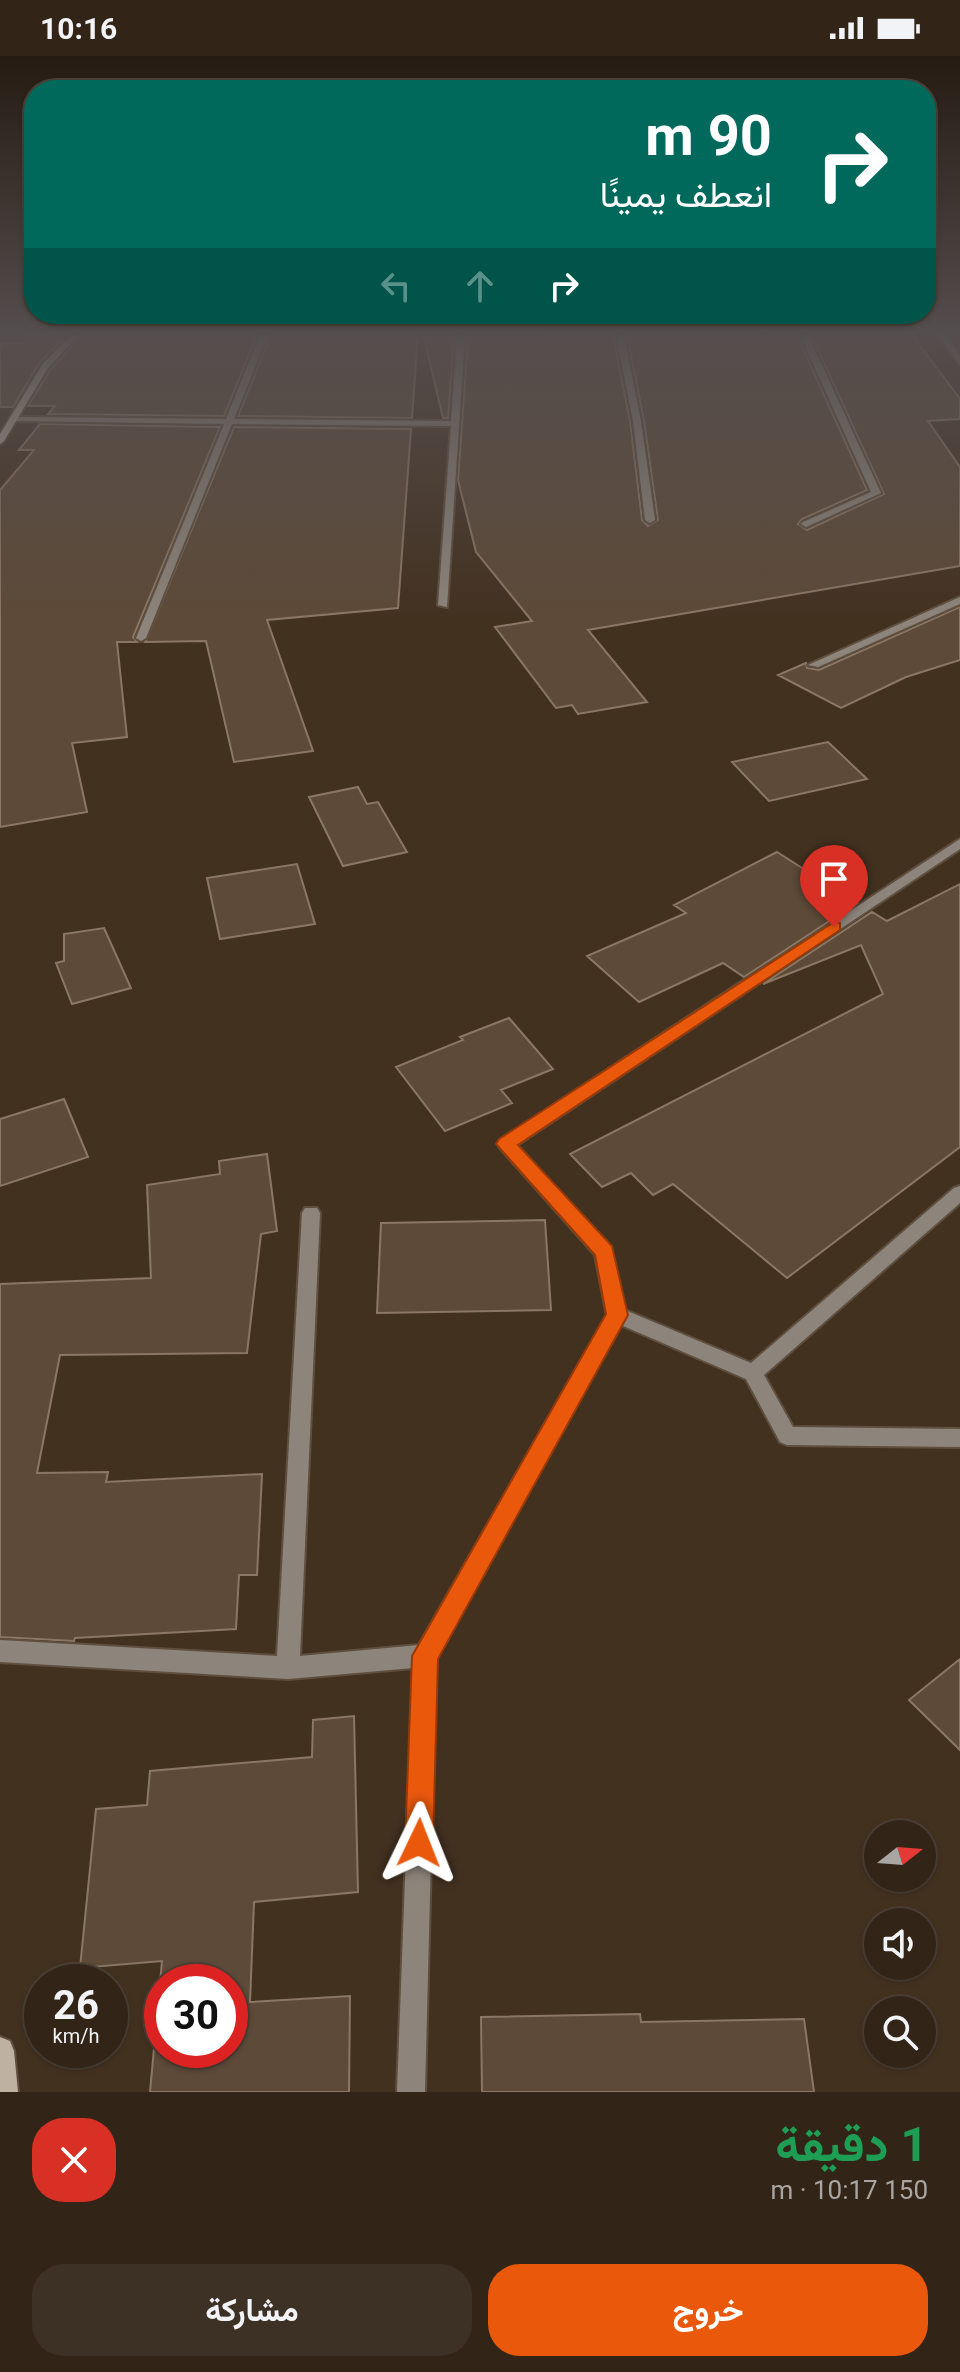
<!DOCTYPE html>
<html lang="ar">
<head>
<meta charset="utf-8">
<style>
	:root { --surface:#322518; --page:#3d3125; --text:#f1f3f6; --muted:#a8a5a2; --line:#4d4237; --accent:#ea580c }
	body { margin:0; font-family:Roboto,Vazirmatn,sans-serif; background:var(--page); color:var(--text); direction:rtl; height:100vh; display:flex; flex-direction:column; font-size:30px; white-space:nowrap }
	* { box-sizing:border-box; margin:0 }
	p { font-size:26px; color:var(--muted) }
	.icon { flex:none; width:44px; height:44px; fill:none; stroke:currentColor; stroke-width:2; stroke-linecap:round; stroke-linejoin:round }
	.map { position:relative; height:2036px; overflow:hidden; direction:ltr }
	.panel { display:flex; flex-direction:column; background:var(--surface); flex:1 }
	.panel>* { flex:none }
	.banner { position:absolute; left:24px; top:24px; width:912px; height:244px; border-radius:32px; box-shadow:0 2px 6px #0004,0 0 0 2px var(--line); direction:rtl; background:#00695c; color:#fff; overflow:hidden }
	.needle { width:52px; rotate:73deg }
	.tools { position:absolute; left:864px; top:1764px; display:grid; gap:16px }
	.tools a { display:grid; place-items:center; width:72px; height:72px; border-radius:50%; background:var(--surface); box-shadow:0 2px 6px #0004,0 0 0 2px var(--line); font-size:40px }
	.speed { position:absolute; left:24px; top:1908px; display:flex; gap:16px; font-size:40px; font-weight:700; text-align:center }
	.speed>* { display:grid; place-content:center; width:104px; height:104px; border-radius:50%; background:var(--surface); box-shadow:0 2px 6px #0004,0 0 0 2px var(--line); line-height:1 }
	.speed small { font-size:20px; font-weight:400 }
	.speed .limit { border:12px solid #d22; background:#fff; color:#111 }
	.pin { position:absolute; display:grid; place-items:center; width:68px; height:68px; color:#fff; margin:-82px -34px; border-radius:50% 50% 50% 0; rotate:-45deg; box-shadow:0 0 8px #0007 }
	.pin .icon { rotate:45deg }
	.me { position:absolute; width:88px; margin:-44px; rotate:2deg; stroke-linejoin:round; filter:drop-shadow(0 0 6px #0008) }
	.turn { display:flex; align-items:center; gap:28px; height:168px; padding:0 32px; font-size:36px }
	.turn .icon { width:104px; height:104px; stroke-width:2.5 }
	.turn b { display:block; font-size:56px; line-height:68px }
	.lanes { display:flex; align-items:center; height:76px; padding:0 32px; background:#0003; justify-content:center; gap:40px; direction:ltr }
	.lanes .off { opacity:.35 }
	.round { display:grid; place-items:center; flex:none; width:84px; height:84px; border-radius:32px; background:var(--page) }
	.headline { display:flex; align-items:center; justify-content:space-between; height:136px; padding:0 32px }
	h1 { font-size:48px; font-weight:700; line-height:60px; color:#1e9e55 }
	.button { display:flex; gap:16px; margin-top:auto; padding:16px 32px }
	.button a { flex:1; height:92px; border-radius:32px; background:var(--accent); color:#fff; font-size:32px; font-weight:700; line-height:92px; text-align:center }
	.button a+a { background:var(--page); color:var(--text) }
	.status { display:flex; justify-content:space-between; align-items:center; height:56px; padding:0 40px; background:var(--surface); direction:ltr }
	.status svg { height:22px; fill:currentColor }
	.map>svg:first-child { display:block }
	.building { fill:#5d4a38; stroke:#8b7764; stroke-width:2; fill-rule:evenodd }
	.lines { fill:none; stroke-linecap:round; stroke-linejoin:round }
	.street-casing { stroke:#5f4f3f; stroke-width:4 }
	.secondary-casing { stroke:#5f4f3f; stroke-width:4 }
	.street { fill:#8d857b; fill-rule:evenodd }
	.secondary { fill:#beb1a2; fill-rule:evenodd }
	.route { fill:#ea580c; stroke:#983908; stroke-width:2 }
</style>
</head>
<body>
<div class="status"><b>10:16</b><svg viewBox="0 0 49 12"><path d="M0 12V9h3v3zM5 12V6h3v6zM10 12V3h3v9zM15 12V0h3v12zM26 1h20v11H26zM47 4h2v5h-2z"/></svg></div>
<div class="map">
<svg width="960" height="2036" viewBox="0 0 960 2036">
	<rect width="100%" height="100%" fill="#433120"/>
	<path class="building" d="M26,279h41l-28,28 -26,44h-13v-63l24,-1z
		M82,279h175l-33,81 -176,-2 7,-8h-27l22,-36z
		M271,279h147l-6,83 -174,-2z
		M548,279h65l17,86 12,99 6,6 10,-6 -14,-99 -17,-86h170l70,155 -65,29 -4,5 9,6 77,-36 -73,-159h101l48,64v20l-32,2 32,46v99l-372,64 59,72 -69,12 -6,-9 -16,3 -61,-81 37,-6 -56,-69 -18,-72 10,-142h80z
		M424,282h30l-6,80h-5z
		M40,368l180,3 -87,210 4,5h-20l10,95 -55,6 15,69 -87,15v-337l34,-40h-15z
		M234,371l177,2 -13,179 -131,12 46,131 -79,11 -28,-121 -61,1z
		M960,551v53l-54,17 -65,31 -63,-33 28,-12 1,5 12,2z
		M828,686l39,37 -98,22 -37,-39z
		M358,731l9,17 11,-2 29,50 -64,14 -34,-69z
		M777,796l80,51 -113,74 -21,-14 -84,39 -52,-46 99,-43 -12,-8z
		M297,808l18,60 -95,15 -13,-61z
		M960,828v263l-173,131 -114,-94 -20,11 -22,-22 -29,14 -32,-33 313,-160 -22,-49 -98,39 109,-72 15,9z
		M104,872l27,60 -59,16 -16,-41 8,-2v-27z
		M509,962l44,51 -52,21 11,13 -67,28 -49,-64 67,-27 -3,-3z
		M64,1043l24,58 -88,29v-67z
		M267,1098l10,77 -16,3 -14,119 -187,2 -23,118 71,-1 -2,10 156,-8 -5,101h-18l-3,54 -161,9 -1,3 -74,-4v-353l151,-6 -4,-93 73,-11 -1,-13z
		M545,1164l6,90 -174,3 4,-90z
		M960,1603v91l-51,-50z
		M354,1660l4,176 -104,10 -4,100 100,-6 -1,96h-199l12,-131 -82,7 16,-159 51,-4 3,-34 162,-14 1,-37zM162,1926h68v68h-68z
		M640,1958l1,8 163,-3 10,73h-332l-1,-75z"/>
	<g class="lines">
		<g class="street-casing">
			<path id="street" d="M260,279h8l-34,84 217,2 6,-86h8l-18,272 -9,-2 13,-179 -219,-2 -86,214 -5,3 -5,-3 88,-214 -210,-3 -4,-2 4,-2 212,2z
				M616,279h8l17,86 14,99 -5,3 -5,-3 -12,-99z
				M800,279h8l73,158 -75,34 -5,-3 2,-2 68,-30z
				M938,279h8l14,22v8z
				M960,541v7l-142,63 -10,-2z
				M960,783v10l-443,296 93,102 15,63 126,53 203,-175 6,-2v17l-196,172 29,52 167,2v18l-173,-2 -7,-3 -34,-63 -125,-54 -185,333 -11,434h-28l16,-424 -125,11 -288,-17v-22l277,16 25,-443 3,-5h12l3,5 -20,443 119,-11 188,-330 -12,-60 -95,-107 -2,-4 2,-4z"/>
		</g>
		<g class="secondary-casing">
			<path id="secondary" d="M71,279h8l-31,33 -44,73 -4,3v-10l42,-69z
				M0,1981l10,4 4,10 4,41h-18z"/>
		</g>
		<use href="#street" class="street"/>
		<use href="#secondary" class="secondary"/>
	</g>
	<linearGradient id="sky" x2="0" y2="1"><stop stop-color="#251b12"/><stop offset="0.49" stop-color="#554e4e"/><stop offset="1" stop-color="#554e4e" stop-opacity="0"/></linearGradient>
	<rect width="960" height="564" fill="url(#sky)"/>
	<path class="route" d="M834,866l6,1v7l-322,215 94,101 16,69 -190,344 -5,184 -4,10 -10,4 -10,-4 -4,-10 7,-187 194,-342 -11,-59 -99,-111 3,-5z"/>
</svg>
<div class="tools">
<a><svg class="needle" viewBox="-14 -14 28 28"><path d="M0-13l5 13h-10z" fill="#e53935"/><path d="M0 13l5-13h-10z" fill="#a8a5a2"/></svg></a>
<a><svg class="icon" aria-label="sound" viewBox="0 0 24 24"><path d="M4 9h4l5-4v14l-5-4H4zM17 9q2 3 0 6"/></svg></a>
<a><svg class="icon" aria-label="search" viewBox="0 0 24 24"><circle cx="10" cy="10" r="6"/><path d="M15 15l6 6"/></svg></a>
</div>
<div class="speed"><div>26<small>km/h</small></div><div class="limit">30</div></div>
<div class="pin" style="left:834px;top:871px;background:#d93025"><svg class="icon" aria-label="arrive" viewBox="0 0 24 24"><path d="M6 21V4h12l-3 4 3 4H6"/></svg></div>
<svg class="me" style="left:419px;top:1787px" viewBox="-20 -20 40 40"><path d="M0-17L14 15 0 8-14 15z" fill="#ea580c" stroke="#fff" stroke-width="4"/></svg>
<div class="banner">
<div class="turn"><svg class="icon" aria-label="right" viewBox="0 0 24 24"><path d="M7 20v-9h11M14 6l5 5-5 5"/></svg><div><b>90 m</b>انعطف يمينًا</div></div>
<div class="lanes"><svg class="icon off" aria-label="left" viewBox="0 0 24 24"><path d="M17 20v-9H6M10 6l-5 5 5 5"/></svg><svg class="icon off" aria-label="ahead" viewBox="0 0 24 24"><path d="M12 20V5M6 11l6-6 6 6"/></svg><svg class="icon" aria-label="right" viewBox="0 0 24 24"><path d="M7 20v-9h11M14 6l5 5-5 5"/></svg></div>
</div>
</div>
<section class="panel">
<div class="headline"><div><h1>1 دقيقة</h1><p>150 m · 10:17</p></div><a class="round" style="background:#d93025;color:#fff"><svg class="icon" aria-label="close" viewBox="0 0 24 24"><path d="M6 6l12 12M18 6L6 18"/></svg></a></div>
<div class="button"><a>خروج</a><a>مشاركة</a></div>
</section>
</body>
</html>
